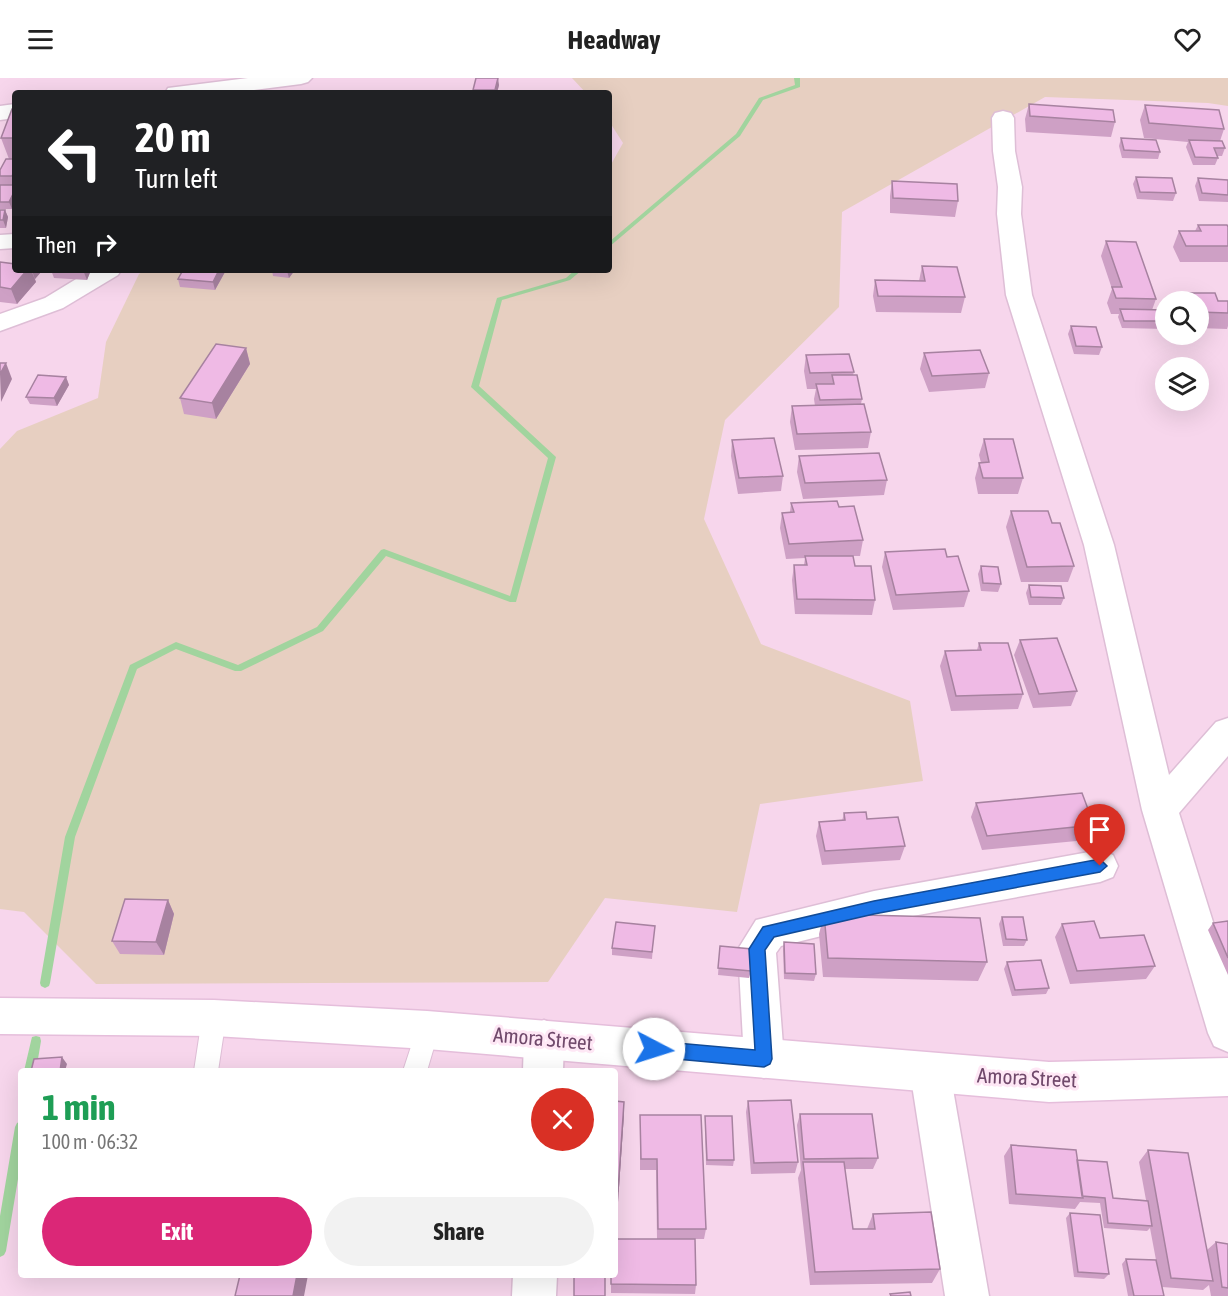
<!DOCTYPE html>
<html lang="en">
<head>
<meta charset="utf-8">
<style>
	:root { --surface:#fff; --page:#f2f2f2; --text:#222; --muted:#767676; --accent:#db2777 }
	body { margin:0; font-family:"Asap Condensed",sans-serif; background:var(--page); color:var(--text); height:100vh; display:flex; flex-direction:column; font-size:22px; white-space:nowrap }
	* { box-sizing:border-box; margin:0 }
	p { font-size:20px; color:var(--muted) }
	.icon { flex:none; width:33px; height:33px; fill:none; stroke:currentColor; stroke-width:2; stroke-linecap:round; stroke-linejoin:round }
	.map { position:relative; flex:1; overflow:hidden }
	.details { position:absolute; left:18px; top:990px; width:600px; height:210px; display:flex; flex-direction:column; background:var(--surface); border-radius:6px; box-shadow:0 6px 24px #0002 }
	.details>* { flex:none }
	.hud { position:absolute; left:12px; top:12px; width:600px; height:183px; border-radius:6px; box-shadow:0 6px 24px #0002; background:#202124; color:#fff; overflow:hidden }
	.tools { position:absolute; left:1155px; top:213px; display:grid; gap:12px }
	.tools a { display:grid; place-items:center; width:54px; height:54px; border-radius:50%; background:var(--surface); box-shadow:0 6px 24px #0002; font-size:30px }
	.pin { position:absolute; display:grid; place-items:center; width:51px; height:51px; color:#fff; margin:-62px -26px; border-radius:50% 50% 50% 0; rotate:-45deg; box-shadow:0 0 6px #0007 }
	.pin .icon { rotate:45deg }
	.me { position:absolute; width:66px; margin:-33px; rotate:95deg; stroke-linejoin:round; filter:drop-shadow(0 0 4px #0008) }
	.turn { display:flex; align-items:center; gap:21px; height:126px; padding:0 24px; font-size:27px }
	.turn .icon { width:78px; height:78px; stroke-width:2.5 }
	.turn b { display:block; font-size:42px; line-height:51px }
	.then { display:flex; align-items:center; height:57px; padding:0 24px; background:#0003; gap:12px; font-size:22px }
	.round { display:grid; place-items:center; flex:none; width:63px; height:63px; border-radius:32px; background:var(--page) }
	.headline { display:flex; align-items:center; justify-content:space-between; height:102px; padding:0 24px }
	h1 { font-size:36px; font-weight:700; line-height:45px; color:#1e9e55 }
	.action { display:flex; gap:12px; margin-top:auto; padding:12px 24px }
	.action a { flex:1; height:69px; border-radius:36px; background:var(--accent); color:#fff; font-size:24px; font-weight:700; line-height:69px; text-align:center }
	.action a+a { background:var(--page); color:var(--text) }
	header { display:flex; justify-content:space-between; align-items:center; height:78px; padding:0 24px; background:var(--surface); font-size:27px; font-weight:700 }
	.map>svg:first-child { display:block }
	.residential { fill:#f7d6ec; fill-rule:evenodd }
	.green { fill:#e7cfc1 }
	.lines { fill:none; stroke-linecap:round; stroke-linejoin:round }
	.stream { fill:#a1d49e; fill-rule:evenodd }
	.lane-casing { stroke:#debed6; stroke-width:2 }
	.street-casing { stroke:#debed6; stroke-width:3 }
	.secondary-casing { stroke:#e5bedb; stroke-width:3 }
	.lane { fill:#fff; fill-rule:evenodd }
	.street { fill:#fff; fill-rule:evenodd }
	.secondary { fill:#fff; fill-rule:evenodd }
	.wall { fill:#cea0c5 }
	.shaded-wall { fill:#a782a0 }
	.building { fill:#efbae5; stroke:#a782a0; stroke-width:1.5 }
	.route { fill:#1a73e8; stroke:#114b97; stroke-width:1.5 }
	.labels { text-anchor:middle; stroke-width:6; stroke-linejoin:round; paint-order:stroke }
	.near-street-label { font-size:21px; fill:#70496b; stroke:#fee7f5 }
</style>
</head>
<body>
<header><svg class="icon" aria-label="menu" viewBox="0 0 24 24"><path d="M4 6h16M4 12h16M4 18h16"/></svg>Headway<svg class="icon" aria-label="heart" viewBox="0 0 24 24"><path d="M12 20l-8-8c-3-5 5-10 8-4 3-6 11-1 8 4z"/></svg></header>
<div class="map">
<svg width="1228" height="1218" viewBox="0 0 1228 1218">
	<rect width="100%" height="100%" fill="#fbe1f1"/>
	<path class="residential" d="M0,0h1228v1218h-1228zM15,15h594v177h-594zM1166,224h32v32h-32zM1166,290h32v32h-32zM21,993h594v204h-594z"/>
	<path class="green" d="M572,0h656v28l-20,-3 -163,-6 -203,115 -3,95 -114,113 -21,99 57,125 149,57 13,80 -163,23 -23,108 -132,-14 -57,84 -452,2 -72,-72 -24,-3v-460l17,-18 81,-33 8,-56 33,-68 7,-4h463v-102l14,-25 -14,-22v-28h-23z"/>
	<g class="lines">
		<path class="stream" d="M794,0h6v9l-37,13 -23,36 -131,111v-5l127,-108 23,-36 36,-13z
			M575,192h7l-12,10 -68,20 -23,86 77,71 -40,145h-6l-124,-46 -63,75 -82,40h-6l-59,-22 -39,20 -62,168 -25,146 -1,3 -4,2 -4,-2 -1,-3 25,-146 65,-172 46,-23 62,23 79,-38 64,-77 3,-1 126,47 38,-138 -77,-71 26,-89 69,-20z
			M36,958l4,1 1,4 -5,30h-12l7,-30 1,-4z
			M21,1043v40l-15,90 -2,4 -4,2v-41l15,-89 2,-4z"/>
		<g class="lane-casing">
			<path id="lane" d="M214,929l8,3 4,8 -8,53h-24l8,-53 4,-8z
				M427,941l8,3 4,8 -12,41h-24l16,-49z"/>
		</g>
		<g class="street-casing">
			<path id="street" d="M248,0h64l-4,4 -7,2 -72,9h-64l3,-5z
				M15,26v14l-15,2v-14z
				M1003,33l8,2 3,5 1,33 7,36 -1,27 11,81 82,250 55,230 47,-53 12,-4v38l-49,57 49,157v82l-14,-6 -6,-13 -66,-223 -58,-265 -78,-250 -9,-81 1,-27 -5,-36 -1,-33 3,-5z
				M15,156v14l-15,1v-14z
				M91,192h30l-3,5 -55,33 -63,23v-17l45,-16z
				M1100,772l13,5 5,11 -5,11 -13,5 -226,41 -93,23 -5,7 8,106 -6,14 -14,5 -14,-5 -6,-14 -6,-110 18,-29 118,-29z
				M544,942l14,6 6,13 -1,32h-40l1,-32 6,-13z
				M930,975l14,5 6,14 39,224h-44l-35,-224 6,-14z
				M513,1197h44l-1,21h-44z"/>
		</g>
		<g class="secondary-casing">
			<path id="secondary" d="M0,920l214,2 213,11 622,51 179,-4v38l-179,6 -622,-53 -213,-13 -214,-2z"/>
		</g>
		<use href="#lane" class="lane"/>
		<use href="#street" class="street"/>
		<use href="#secondary" class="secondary"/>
	</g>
	<path class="wall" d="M499,7l-2,8h-24v-3z
		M1029,26l86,18 -4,15 -85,-5 -1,-13z
		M1145,27l79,24 -4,12 5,7 -3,8h-5l1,2 -3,7h-22l-7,-18 2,-5 -44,-4 -4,-18z
		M15,31v95l-3,5h-12v-39l9,-11 -8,-21z
		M1121,60l39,14 -2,7 -36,-1 -3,-12z
		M1136,99l40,16 -3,8 -36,-2 -4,-15z
		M1198,100l30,2v22l-29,-1 -4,-15z
		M892,103l66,20 -3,16 -65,-4v-17z
		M0,132h5l3,7 -2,11h-6z
		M1198,147l30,2v35h-48l-7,-15 6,-16h16z
		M1106,163l50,58 -4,11 14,2v17l-44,-1 -4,-11 1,-3h-8l-4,-11 5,-14 -11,-33z
		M0,184l41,10 -6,7 1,3 -19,22 -17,-2z
		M922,188l43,31 -4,16 -85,-1 -3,-16 2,-16 44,1z
		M51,192h40l-4,10 -33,-2z
		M272,192h23l-6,8 -16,-2z
		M225,194l-10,18 -35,-3 -2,-8z
		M1177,215l41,8 10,12v13l-1,3 -29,-1v-26h-25z
		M1071,248l31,21 -3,8 -25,-1 -6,-20z
		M246,270l4,16 -34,55 -32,-5 -4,-16z
		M924,275l65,20 -4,15 -56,4 -9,-23z
		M806,277l48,17 -1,3 9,24 -1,5 10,28 -3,16 -73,2 -5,-28 2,-16h23l-1,-7 2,-10h-9l-3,-18z
		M66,299l3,8 -12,21 -27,-2 -4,-7z
		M984,361l39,39 -5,16h-40l-3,-16 4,-15h2l-2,-8z
		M732,362l51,36 -2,15 -43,3 -7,-38z
		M799,378l88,24 -3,15 -81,4 -6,-27z
		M791,425l48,4 24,33 -3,16h-8l3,10 20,34 -3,15 -77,-1 -3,-34 2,-15h10l1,-7 -19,1 -6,-31 2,-15 8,-1z
		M1011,433l63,55 -6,16h-47l-15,-55z
		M885,474l62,5 22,34 -5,16 -71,3 -11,-43z
		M981,488l20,18 -3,8 -17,-1 -3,-17z
		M1029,507l35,13 -3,7h-32l-3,-12z
		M1020,562l57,51 -6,15 -38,2 -19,-53z
		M979,565l44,51 -5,15 -67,2 -11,-45 5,-15 32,-1z
		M976,725l118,22 -7,15 -105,10 -11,-33z
		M844,735l61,33 -5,14 -78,5 -6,-29 3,-14 23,-1z
		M168,822l6,14 -10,41 -44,-1 -8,-13z
		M824,836l163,48 -9,19 -155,-4 -4,-43z
		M1002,839l25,23 -3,6h-21l-4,-22z
		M1228,843v54l-20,-45 5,-7z
		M1062,846l38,14 55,28 -9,13 -76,5 -15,-47z
		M654,855l-2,26 -40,-4v-7z
		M784,864l32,32 -2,7 -30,-2 -1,-30z
		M720,868l31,25 -2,7 -31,-3z
		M1007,884l42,26 -3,6 -34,2 -8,-27z
		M615,1023l9,13 -6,88 -3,-1z
		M748,1023l50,61 -3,11 -44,1 -5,-62z
		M800,1036l78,44 -5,11h-28l8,60h14l6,-15 67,55 -8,14 -122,2 -12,-107 3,-8 -4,-45z
		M640,1037l66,114 -2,10h-47l-1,-69h-16z
		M705,1038l29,44 -1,6 -27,-1 -1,-43z
		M1011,1067l66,15 36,38 33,2 -7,-38 9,-12 59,100 9,-8 12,2v52h-17l-2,-11 -6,5 -41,-3 2,9h-36l-6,-32 4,-5 30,1 -6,-32 -3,3 -43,-3 -4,-25 -20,-1 -5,7 -66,-5 -5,-48z
		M1070,1135l39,61 -5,5 -30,-2 -8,-59z
		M611,1197l85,10 -1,9 -84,-1z"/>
	<path class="shaded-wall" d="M498,0l1,7 -2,8h-2z
		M15,93v13l-3,-8z
		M15,112v14l-3,5 -3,-7z
		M5,132l3,7 -2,11 -3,-8z
		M27,192h4l5,12 -19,22 -6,-15z
		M33,192h7l1,2 -6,7 -3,-8z
		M83,192h8l-4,10z
		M219,192h5l1,2 -10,18 -2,-8z
		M287,192h8l-6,8 -2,-7z
		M246,270l4,16 -34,55 -4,-16z
		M6,285l6,16 -11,23 -1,-28z
		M66,299l3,8 -12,21 -3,-8z
		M168,822l6,14 -10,41 -8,-13z
		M62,979l5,7 -2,7h-5z
		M624,1024v12l-6,88v-11z
		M297,1197h11l-4,21h-11z"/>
	<path class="building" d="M476,0h22l-3,12h-22z
		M1029,26l84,6 2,12 -85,-6z
		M1145,27l74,5 5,19 -75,-6z
		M12,31h3v29h-14z
		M1121,60l35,2 4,12 -36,-2z
		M1189,62l33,1 3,7h-11l4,10 -23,-1z
		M6,81h9v12l-3,5h-12v-6z
		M1136,99l36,1 4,15 -36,-1z
		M1198,100l30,2v15l-26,-2z
		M892,103l65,3 1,17 -65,-3z
		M0,107h15v5l-6,12h-9z
		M0,132h5l-2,10h-3z
		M1198,147h29l1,2v19h-42l-7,-15h22z
		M1106,163l30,1 20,57 -40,-1 -4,-11h10z
		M0,184l15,2v6h12l-16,19 -11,-2z
		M922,188l35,1 8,30 -87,-1 -3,-16 50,1z
		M183,192h36l-6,12 -35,-3z
		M1177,215h38l3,8h10v12l-30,-1v-10h-18z
		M1120,231l45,1 1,11h-42z
		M1071,248l25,1 6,20 -26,-1z
		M216,266l30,4 -34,55 -32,-5z
		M980,272l9,23 -57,3 -8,-23z
		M849,276l5,18 -44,1 -4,-18z
		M0,285h6l-6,11z
		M38,297l28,2 -12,21 -28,-1z
		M832,297h25l5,24 -42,1 -4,-16h18z
		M864,326l7,28 -74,2 -5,-28z
		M774,360l9,38 -44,2 -7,-38z
		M984,361h29l10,39h-40l-4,-15 10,-1z
		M879,375l8,27 -82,3 -6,-27z
		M837,423l2,6 15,-1 9,34 -74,4 -7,-31 12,-1 -3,-9z
		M1011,433h37l4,12h8l14,43 -47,1z
		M945,471l2,8 11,-1 11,35 -73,4 -11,-43z
		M805,478h48l2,10h16l4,34 -78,-1 -3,-34h13z
		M981,488l17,1 3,17 -18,-1z
		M1029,507l32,1 3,12 -33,-1z
		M1057,560l20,53 -38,3 -19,-54z
		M979,565h29l15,51 -67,2 -11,-45 36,-1z
		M1082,715l12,32 -107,11 -11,-33z
		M866,734l1,7 31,-2 7,29 -80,5 -6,-29 26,-2 -1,-7z
		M125,821l43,1 -12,42 -44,-1z
		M824,836l156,4 7,44 -159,-4z
		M1002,839h21l4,23 -21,-1z
		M1094,843l6,17 44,-3 11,31 -78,5 -15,-47z
		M1228,843v37l-15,-35z
		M616,844l39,4 -3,26 -40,-4z
		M784,864l30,2 2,30 -31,-1z
		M720,868l32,3 -1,22 -33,-3z
		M1041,882l8,28 -34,2 -8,-28z
		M62,979l-2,14h-29l3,-12z
		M791,1022l7,62 -44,1 -6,-62z
		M615,1023l9,1 -6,89h-3z
		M800,1036h72l6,44 -74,1z
		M640,1037h61l5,114h-48l-1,-70h-16z
		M705,1038h27l2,44h-27z
		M1011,1067l65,5 7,48 -67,-4z
		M1148,1072l40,3 25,128 -42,-3z
		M1077,1082l30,2 6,36 35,3 4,25 -44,-3 -3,-25 -23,-2z
		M803,1084h41l9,67h22l-2,-15 58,-2 9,57 -125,3z
		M1070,1135l30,2 9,59 -31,-2z
		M615,1161h80l1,46 -85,-1v-9h4z
		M1216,1164l12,2v44l-6,-1z
		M1126,1181l30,1 8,36h-30z
		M240,1197h57l-4,21h-58z
		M574,1197h31v21h-31z
		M910,1214l1,4h-20l-1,-2z"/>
	<path class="route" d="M1100,781l7,7 -7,6 -226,42 -100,23 -9,13 7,109 -2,5 -6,3 -110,-10 -6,-3 -2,-5 2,-6 6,-2 101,9 -6,-101 14,-22 111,-26z"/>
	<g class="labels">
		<g class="near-street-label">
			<text transform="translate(543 961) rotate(5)" y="7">Amora Street</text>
			<text transform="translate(1027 1000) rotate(3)" y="7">Amora Street</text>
		</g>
	</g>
</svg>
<div class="tools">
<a><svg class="icon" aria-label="search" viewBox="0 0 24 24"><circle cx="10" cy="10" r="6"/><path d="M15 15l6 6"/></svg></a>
<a><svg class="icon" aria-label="layers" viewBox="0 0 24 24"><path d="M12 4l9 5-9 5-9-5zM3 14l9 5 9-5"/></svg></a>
</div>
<div class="pin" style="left:1100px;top:788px;background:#d93025"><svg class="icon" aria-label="arrive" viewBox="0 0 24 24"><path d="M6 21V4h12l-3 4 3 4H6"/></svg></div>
<svg class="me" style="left:654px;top:971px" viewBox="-20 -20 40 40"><circle r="19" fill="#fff"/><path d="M0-13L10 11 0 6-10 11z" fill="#1a73e8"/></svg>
<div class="hud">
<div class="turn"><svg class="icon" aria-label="left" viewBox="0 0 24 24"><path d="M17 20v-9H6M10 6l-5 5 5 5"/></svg><div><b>20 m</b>Turn left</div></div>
<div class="then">Then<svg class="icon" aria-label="right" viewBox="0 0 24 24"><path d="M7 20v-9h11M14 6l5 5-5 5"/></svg></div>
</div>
<section class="details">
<div class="headline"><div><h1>1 min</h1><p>100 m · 06:32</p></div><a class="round" style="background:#d93025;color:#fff"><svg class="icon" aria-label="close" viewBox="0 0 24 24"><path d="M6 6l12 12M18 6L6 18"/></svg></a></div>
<div class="action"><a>Exit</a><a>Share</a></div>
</section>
</div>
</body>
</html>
